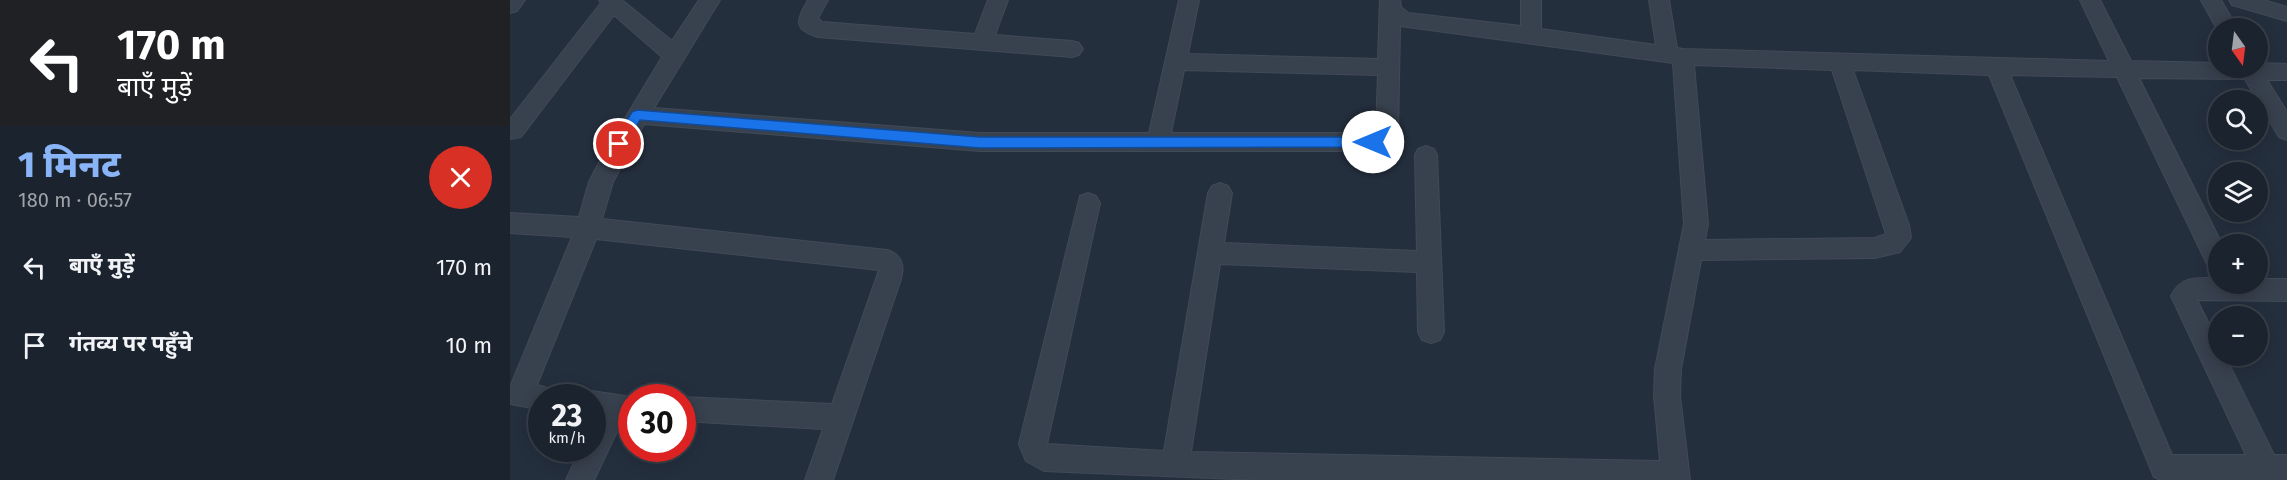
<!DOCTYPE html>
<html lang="hi">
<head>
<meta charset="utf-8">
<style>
	:root { --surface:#1b232e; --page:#282f3a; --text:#f1f3f6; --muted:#a0a4aa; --line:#39404a; --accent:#8ab4f8 }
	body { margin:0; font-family:"Fira Sans","Noto Sans Devanagari",sans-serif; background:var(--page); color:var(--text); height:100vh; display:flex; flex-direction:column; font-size:22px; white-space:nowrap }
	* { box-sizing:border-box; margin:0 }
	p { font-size:20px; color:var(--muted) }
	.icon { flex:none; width:33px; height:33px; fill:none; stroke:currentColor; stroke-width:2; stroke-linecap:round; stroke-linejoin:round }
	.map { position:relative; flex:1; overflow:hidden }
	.drawer { display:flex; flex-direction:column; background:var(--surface); width:510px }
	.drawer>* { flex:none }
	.guide { background:#202124; color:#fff; overflow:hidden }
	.needle { width:39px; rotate:166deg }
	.controls { position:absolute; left:1698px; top:18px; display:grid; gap:12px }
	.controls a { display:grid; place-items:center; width:60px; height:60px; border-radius:50%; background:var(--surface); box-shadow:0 3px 15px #0003,0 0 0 2px var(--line); font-size:30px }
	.speed { position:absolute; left:18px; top:384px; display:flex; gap:12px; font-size:30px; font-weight:700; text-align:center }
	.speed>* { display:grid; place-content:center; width:78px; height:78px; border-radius:50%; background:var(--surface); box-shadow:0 3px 15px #0003,0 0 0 2px var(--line); line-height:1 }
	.speed small { font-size:15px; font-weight:400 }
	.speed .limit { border:9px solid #d22; background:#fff; color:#111 }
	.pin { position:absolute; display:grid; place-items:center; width:51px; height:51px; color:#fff; margin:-26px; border:3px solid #fff; border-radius:50%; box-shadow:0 2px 6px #0007 }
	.me { position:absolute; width:66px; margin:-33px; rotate:270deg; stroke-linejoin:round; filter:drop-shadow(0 0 4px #0008) }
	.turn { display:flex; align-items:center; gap:21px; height:126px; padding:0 18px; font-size:27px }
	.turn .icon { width:78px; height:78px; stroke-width:2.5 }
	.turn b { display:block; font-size:42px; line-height:51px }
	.round { display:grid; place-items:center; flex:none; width:63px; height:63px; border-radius:32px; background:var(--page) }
	.head { display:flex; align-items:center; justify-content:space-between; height:102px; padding:0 18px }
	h1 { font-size:36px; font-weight:800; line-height:45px; color:var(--accent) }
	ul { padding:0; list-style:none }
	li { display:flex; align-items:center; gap:18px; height:78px; padding:0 18px }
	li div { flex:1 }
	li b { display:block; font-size:22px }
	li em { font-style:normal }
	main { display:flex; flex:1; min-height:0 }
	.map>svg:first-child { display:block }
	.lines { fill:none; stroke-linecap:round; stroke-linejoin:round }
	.street-casing { stroke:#414a57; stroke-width:2 }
	.street { fill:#38414e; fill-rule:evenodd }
	.route { fill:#1a73e8; stroke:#114b97; stroke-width:1.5 }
</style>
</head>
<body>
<main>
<section class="drawer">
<div class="guide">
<div class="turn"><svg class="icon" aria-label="left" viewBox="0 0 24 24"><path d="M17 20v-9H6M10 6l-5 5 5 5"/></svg><div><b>170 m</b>बाएँ मुड़ें</div></div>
</div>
<div class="head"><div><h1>1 मिनट</h1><p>180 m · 06:57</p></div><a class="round" style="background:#d93025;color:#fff"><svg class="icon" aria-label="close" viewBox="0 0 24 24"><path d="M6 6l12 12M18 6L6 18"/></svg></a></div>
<ul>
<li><svg class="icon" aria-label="left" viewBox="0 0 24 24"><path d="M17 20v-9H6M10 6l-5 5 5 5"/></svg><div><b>बाएँ मुड़ें</b></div><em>170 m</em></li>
<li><svg class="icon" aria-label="arrive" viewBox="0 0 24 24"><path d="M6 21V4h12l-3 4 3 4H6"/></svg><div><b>गंतव्य पर पहुँचे</b></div><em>10 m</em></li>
</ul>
</section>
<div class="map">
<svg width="1777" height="480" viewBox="0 0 1777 480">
	<rect width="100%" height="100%" fill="#242f3e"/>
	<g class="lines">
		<g class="street-casing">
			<path id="street" d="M0,0h15l-8,11 -7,2z
				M89,0h23l50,41 27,-41h21l-66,108 326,25h169l30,-133h20l-11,54 190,5 2,-59h20l1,7 7,6 113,13v-26h20v29l115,16 -7,-45h20l8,48 6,1 426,12 -29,-61h20l31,61 87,2v5h40v-5l29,1v16h-20l20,32v28l-8,-3 -34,-58 -106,-1 83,166h-4v27l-9,-3 -92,-191 -107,-2 162,380h74l-75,-159c10,-21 27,-18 47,-18v6h40v-5h29v22l-90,-1 21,42v14h7l49,99h13v25h-126l-7,-3 -165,-402 -136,-5 56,155 2,13 -11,14 -25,6 -174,2 -20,109 -1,27 10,84h-430l-216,-9 -18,-10 -7,-17 61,-248 8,-3 8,3 4,7 -53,241 117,7 44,-258 4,-7 8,-3 8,3 4,7 -8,50 193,8 -2,-96 3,-6 8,-3 8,3 3,6 7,177 -4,8 -9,3 -9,-3 -4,-8 -1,-60 -197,-8 -29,188 469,9 -6,-65 1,-27 29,-145 -11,-161 -273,-37 -2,107 -9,13 -16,5h-393l-336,-27 -31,58 -11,37 285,31c15,5 18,15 14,29l-68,201h-28l18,-51 -141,-8v-23h-2l2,-1 150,7 47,-134 -283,-31 -59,146 14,4 4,9h-13v12l-31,-6 -1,-17 62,-150 -62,-4v-20l69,4 10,-35 14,-27 59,-98 -48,-42 -93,122 -11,2v-20l91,-116zM1184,65l138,5 54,164 -11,4 -170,2 3,-16zM674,70l194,5 -2,55 -3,3h-202z
				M298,0h20l-10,18 4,4 153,12 13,-34h20l-13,35 77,6 7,2 4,6 -4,6 -7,2 -254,-20c-26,-8 -21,-17 -10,-37z
				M1691,0h20l16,28h-19v3z
				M1719,0h35l23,7v14l-55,-16z
				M82,391l45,7h-5v20l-9,1 -29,61h-28l15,-32h11v-22l5,-10 -5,-1v-17h-11l2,-4z"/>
		</g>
		<use href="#street" class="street"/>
	</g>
	<path class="route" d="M127,110l343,27h393l6,5 -6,5 -393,1 -340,-28 -16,27h-9l-2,-3 2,-4 17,-28z"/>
</svg>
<div class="controls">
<a><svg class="needle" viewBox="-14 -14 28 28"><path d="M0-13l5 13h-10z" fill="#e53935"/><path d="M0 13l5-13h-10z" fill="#a0a4aa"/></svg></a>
<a><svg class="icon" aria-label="search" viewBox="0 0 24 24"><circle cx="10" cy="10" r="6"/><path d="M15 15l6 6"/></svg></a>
<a><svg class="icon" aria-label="layers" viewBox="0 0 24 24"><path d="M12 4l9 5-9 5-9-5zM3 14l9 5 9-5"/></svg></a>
<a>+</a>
<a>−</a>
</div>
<div class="speed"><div>23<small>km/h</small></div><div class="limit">30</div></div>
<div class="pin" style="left:109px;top:144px;background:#d93025"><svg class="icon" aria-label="arrive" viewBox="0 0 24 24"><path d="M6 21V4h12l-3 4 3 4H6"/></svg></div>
<svg class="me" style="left:863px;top:142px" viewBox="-20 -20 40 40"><circle r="19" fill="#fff"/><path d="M0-13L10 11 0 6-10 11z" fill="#1a73e8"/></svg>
</div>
</main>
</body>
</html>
